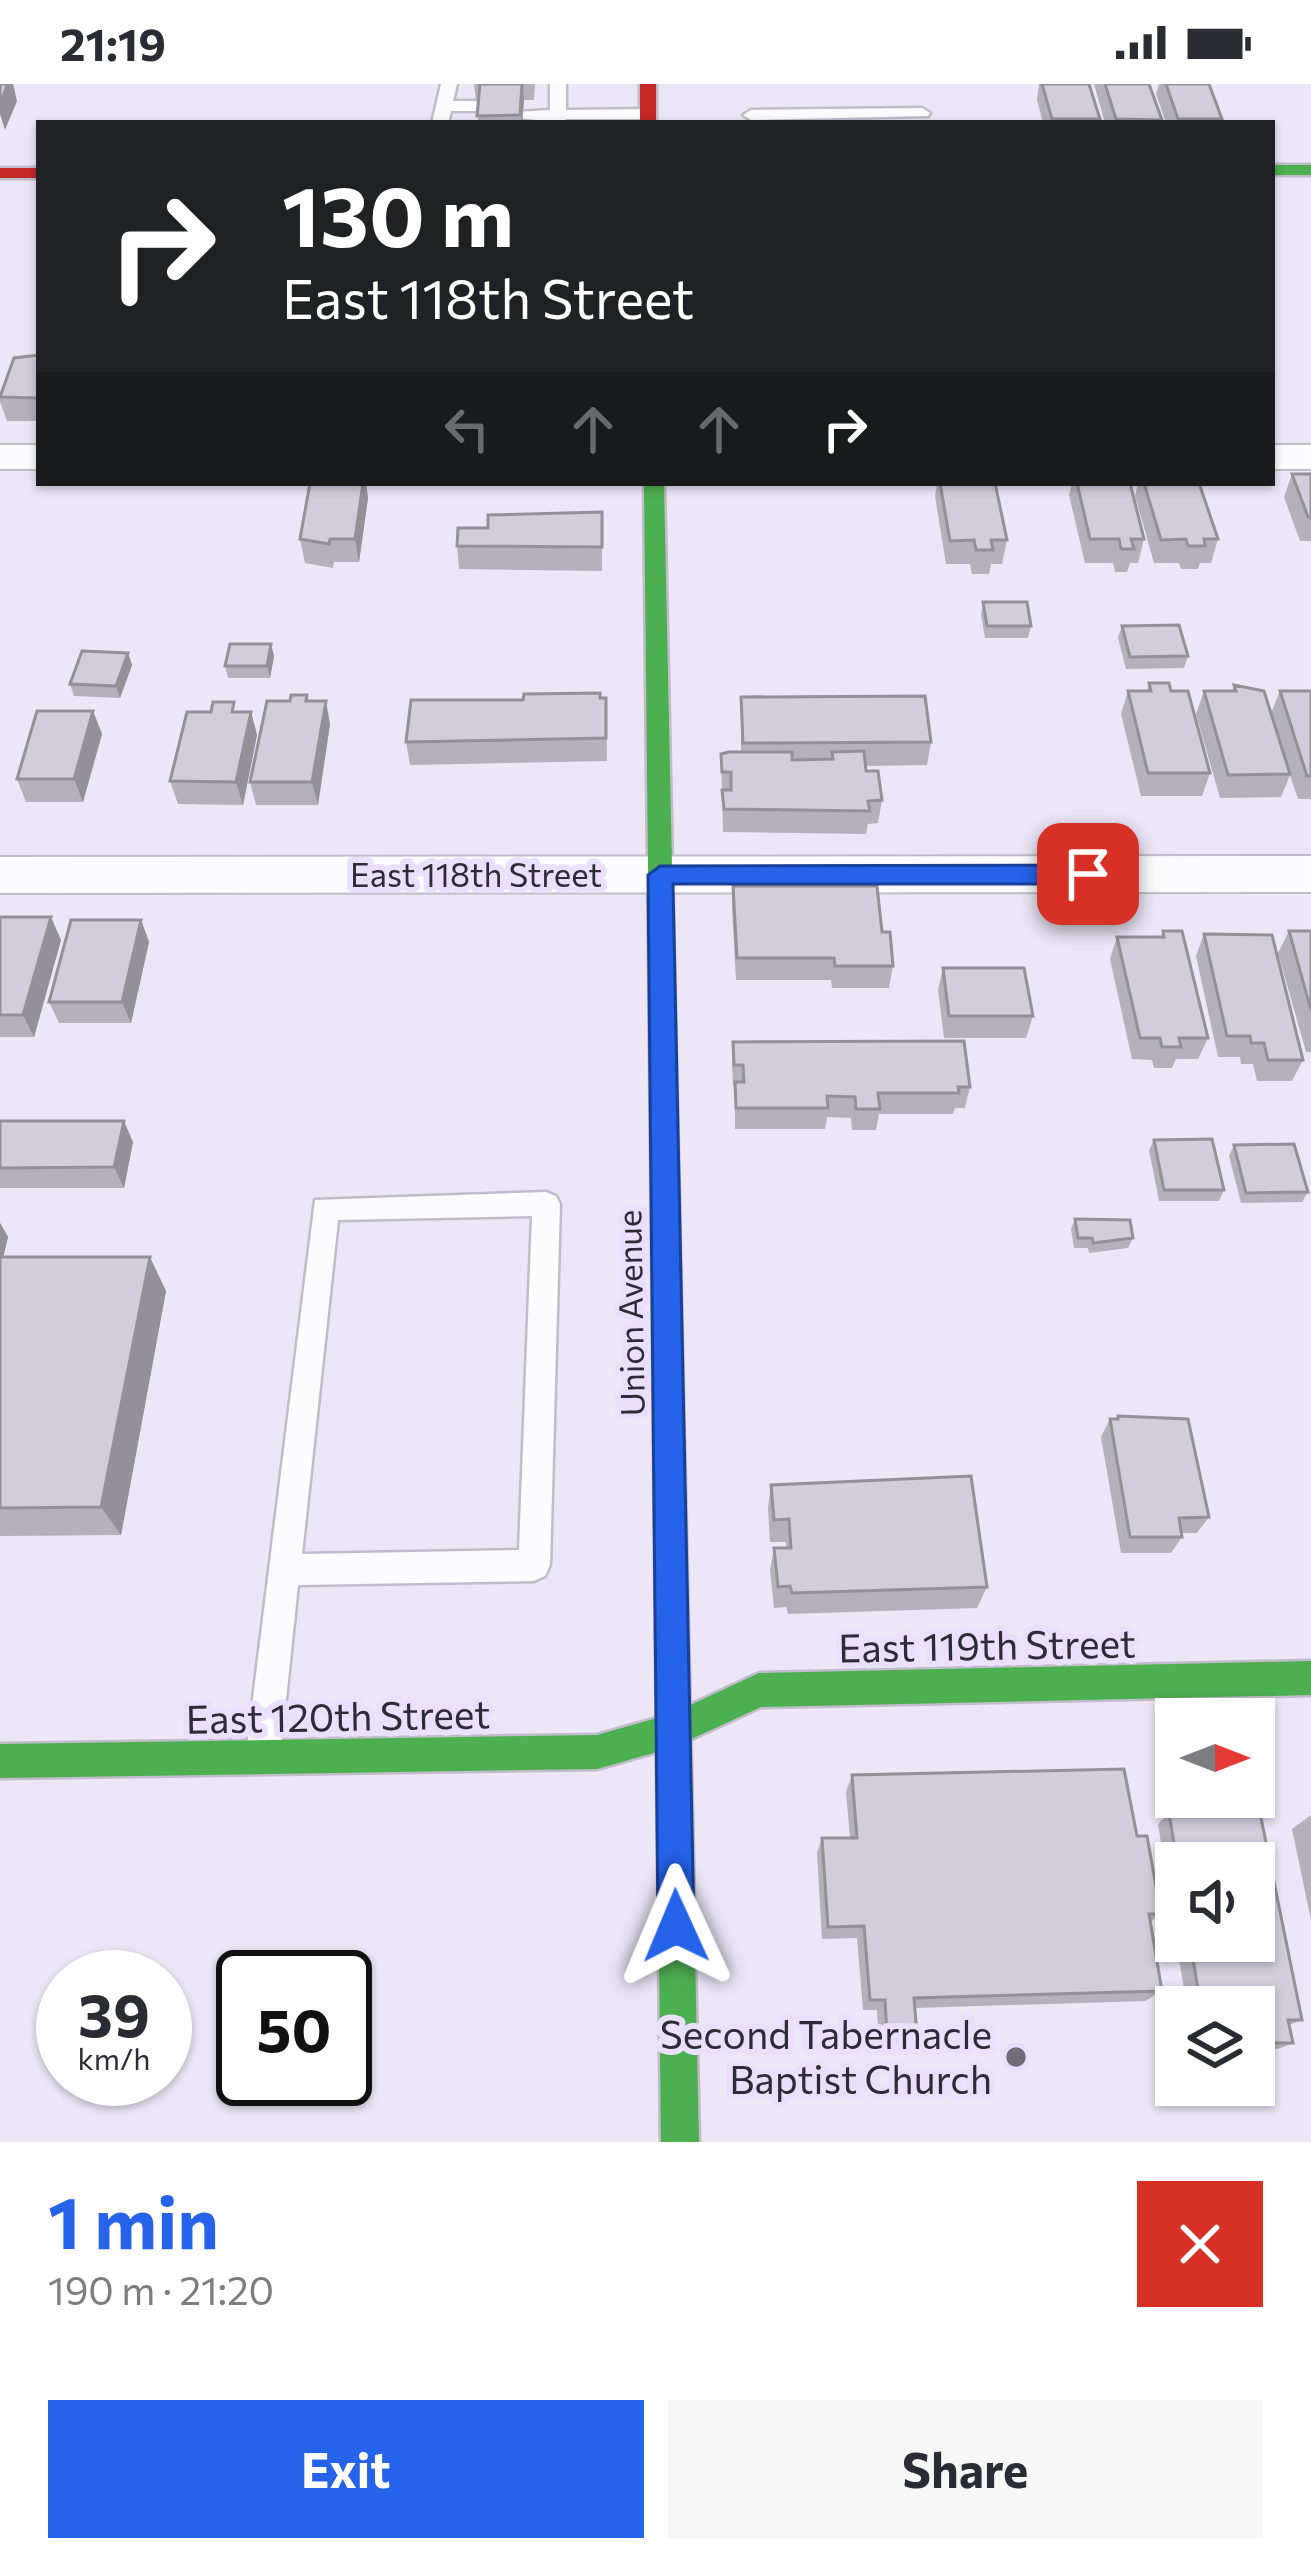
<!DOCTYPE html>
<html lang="en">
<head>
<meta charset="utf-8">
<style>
	:root { --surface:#fff; --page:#f7f7f7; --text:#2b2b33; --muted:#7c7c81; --accent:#2563eb }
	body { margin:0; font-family:Commissioner,sans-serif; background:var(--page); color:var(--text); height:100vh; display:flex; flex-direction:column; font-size:45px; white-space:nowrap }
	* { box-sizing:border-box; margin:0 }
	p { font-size:39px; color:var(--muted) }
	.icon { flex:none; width:66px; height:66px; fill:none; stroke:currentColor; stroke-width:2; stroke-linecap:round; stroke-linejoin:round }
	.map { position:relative; height:2058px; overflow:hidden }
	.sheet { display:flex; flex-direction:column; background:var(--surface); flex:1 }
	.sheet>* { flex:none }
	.banner { position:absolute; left:36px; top:36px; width:1239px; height:366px; border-radius:0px; box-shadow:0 3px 9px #0004; background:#202124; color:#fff; overflow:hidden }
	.needle { width:78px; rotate:90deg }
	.fabs { position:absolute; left:1155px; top:1614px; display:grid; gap:24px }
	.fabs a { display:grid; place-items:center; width:120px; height:120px; border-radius:0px; background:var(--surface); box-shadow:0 3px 9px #0004; font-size:60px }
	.speed { position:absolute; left:36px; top:1866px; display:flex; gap:24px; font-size:60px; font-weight:700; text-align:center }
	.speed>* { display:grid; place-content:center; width:156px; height:156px; border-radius:50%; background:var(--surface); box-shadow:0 3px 9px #0004; line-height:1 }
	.speed small { font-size:30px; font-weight:400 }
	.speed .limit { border:6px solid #111; border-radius:18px; background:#fff; color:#111 }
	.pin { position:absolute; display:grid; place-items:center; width:102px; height:102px; color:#fff; margin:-51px; border-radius:24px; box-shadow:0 6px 18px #0006 }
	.me { position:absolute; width:132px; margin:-66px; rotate:359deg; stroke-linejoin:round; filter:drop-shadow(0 0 9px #0008) }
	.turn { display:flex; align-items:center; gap:42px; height:252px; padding:0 48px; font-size:54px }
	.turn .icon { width:156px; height:156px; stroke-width:2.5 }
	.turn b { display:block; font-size:84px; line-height:102px }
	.lanes { display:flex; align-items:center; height:114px; padding:0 48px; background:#0003; justify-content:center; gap:60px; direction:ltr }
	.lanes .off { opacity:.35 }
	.round { display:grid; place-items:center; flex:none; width:126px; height:126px; border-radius:0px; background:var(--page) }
	.overview { display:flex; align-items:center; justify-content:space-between; height:204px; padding:0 48px }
	h1 { font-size:72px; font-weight:700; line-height:90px; color:var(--accent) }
	.button { display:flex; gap:24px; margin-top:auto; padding:24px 48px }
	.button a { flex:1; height:138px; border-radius:0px; background:var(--accent); color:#fff; font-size:48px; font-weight:700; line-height:138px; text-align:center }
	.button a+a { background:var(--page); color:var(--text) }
	.status { display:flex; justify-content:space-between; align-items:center; height:84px; padding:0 60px; background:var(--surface); direction:ltr }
	.status svg { height:33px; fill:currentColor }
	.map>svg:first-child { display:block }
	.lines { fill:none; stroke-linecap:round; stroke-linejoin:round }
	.lane-casing { stroke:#c1bcc9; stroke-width:5 }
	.street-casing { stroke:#c1bcc9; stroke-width:4 }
	.fast-casing { stroke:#c1bcc9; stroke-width:5 }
	.jam-casing { stroke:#c1bcc9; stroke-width:5 }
	.lane { fill:#fcfbfe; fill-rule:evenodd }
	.street { fill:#fcfbfe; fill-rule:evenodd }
	.fast { fill:#4caf50; fill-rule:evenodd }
	.jam { fill:#c62828; fill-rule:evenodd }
	.wall { fill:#b5b0bc }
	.shaded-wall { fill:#939099 }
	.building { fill:#d2cddb; stroke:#939099; stroke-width:3 }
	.route { fill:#2563eb; stroke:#184099; stroke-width:3 }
	.poi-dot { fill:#716c7a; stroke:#eae0fd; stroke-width:4.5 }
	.labels { text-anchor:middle; stroke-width:12; stroke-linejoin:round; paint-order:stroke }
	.street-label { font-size:33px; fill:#2f2a37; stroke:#eae0fd }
	.near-street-label { font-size:39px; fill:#2f2a37; stroke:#eae0fd }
	.near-poi-label { font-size:39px; fill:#2f2a37; stroke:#eae0fd; text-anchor:end }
</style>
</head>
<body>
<div class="status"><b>21:19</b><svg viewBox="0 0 49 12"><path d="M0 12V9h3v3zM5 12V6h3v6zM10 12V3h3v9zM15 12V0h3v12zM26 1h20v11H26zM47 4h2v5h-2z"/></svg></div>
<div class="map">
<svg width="1311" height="2058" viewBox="0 0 1311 2058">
	<rect width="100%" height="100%" fill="#ece6f7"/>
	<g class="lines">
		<g class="lane-casing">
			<path id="lane" d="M441,0h16l-4,17h29l8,5 -8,5h-31l-3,12h-16z
				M550,0h16v26l82,-1 8,5 -8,5h-82v4l-49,-5v-6l33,-2z
				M922,24l8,5 -2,3 -177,4 -8,-5 8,-5z
				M546,1108l10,4 4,8 -10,361 -5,11 -11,5 -236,4 -17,162 -5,12 -12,5 -12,-5 -5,-12 68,-547zM532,1132l-13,334 -217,4 36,-334z"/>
		</g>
		<g class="street-casing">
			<path id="street" d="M0,361h39v24h-39z
				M1272,361h39v24h-39z
				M1311,772v36l-1311,1v-36z"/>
		</g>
		<g class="fast-casing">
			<path id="fast" d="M1272,81h39v10h-39z
				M644,399h20l20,959 -4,10 -11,4 -11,-4 -4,-10z
				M1311,1577v34l-550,12 -87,40 12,5 5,12 8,378h-38l-4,-378 5,-12 12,-5 -77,22 -597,9v-34l597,-9 74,-21 88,-41z"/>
		</g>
		<g class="jam-casing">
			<path id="jam" d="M640,0h16v39h-16z
				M0,84h39v10h-39z
				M669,1344l11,4 4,10 7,322 -5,12 -12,5 -12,-5 -5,-12 -3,-322 4,-10z"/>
		</g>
		<use href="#lane" class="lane"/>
		<use href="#street" class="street"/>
		<use href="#fast" class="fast"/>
		<use href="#jam" class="jam"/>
	</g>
	<path class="wall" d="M474,0h61l-1,16h-10l-2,23h-44l1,-22h-3z
		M1039,0h50l11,35 -1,4h-56l-6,-23z
		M1094,0h55l13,36v3h-57z
		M1159,0h50l13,35 -1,4h-55l-10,-29z
		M39,271v66h-32l-7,-19v-9z
		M1292,390h19v67h-11l-16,-44z
		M310,399h56l2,15 -9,64h-25l-1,6 -28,-5 -5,-24z
		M937,399h58l12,57 -5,24h-11l-2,10h-17l-2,-10h-24l-11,-68z
		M1072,399h58l14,56 -6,24h-8l-3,9h-12l-2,-9h-28l-16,-68z
		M1138,399h61l19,56 -7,24h-11l-2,6h-17l-2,-6h-25l-19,-67z
		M602,428v59l-143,-2 -2,-23 31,-18z
		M983,518l48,24 -3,12h-43l-4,-24z
		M1122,542l66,30 -4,12 -58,1 -8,-31z
		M271,560l3,12 -4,22h-42l-3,-12z
		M128,569l4,12 -12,33 -46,-2 -4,-12z
		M1149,599l22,8 39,82 -8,23h-61l-20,-82 7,-23h19z
		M1234,601l37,28 9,-22h31v108h-13l-8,-24 -9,22 -61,1 -24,-84 8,-23h28z
		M307,611l1,6 22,23 -12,81h-62l-6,-23 40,-81z
		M741,613l190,45 -4,23 -61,1v5l16,29 -4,23 -10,1 -2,10 -143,-2 -2,-78 20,-2z
		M606,614l1,63 -197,4 -4,-23 117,-42z
		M93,627l9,23 -19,68h-57l-9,-23z
		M237,628h14l6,23 -14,70 -65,-1 -8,-23z
		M733,802l149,46 11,34 -4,22h-57l-1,-8h-95l-4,-72z
		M0,833l61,23 -27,97h-34z
		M141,836l8,22 -18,81h-72l-10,-21z
		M1163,847l45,107 -10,21h-22l-4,9h-18l-2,-8 -20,-1 -22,-100 7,-22h44z
		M1289,847h22v121h-5l-28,-99z
		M1204,850l99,126 -11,21h-35l-4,-17h-12l-1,-7h-22l-22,-101z
		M943,884l90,48 -7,22h-82l-6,-48z
		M733,958l237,45 -5,21h-10l-2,6h-74l-3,16h-24l-1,-12 -24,-1 -2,12h-90v-43h-2l-1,-22z
		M0,1037l133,21 -9,46h-124z
		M1154,1056l70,50 -5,11h-60l-10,-51z
		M1234,1061l74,47 -6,10 -61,1 -12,-47z
		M1075,1135l58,19 -5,10 -39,5 -1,-5h-14l-3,-19z
		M0,1139l8,14 -5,20 163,34 -45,244 -121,1z
		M1118,1332l91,101 -12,16h-16l1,4 -11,16h-50l-20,-116 9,-18h6z
		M771,1401l216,102 -10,21 -189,6 -2,-7 -12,1 -4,-38 4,-22h12v-6h-16l-2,-34z
		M852,1691l285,61 24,78 -11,8 12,69 -17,10 -231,7 3,27 -9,9h-29l-2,-34h-14l-6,-72 -35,1 -5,-86 5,-15h28l-4,-46z
		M1169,1729h91l42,207 -13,5 4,18 -15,6h-24v-42h-67l-11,-66h78v-78h-78v76l-18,-115z
		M1311,1731v105l-19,-91z"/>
	<path class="shaded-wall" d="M8,0h5l4,17 -12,29 -5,-16v-11z
		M523,0l1,16 -2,23h-1z
		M363,399h3l2,15 -9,64 -4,-23z
		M271,560l3,12 -4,22 -3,-12z
		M128,569l4,12 -12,33 -4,-12z
		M326,617l4,23 -12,81 -6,-23z
		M93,627l9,23 -19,68 -9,-23z
		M251,628l6,23 -14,70 -7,-23z
		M51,833l10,23 -27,97 -11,-22z
		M141,836l8,22 -18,81 -9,-21z
		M124,1037l9,21 -9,46 -10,-21z
		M0,1139l8,14 -8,33z
		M150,1173l16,34 -45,244 -20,-28z"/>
	<path class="building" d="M0,0h8l-8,19z
		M480,0h42l-2,31 -43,1z
		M1042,0h47l11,35h-48z
		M1105,0h44l13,36 -46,-1z
		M1166,0h43l13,35h-44z
		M39,271v43l-39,-1 14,-39z
		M1292,390h19v43h-3z
		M310,399h53l-8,56h-25l-1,5 -29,-5z
		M940,399h55l12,57h-16l2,10h-17l-2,-10 -24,1z
		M1077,399h53l14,56h-13l3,10h-13l-2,-10h-29z
		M1144,399h55l19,56h-14l1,7h-17l-2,-7 -25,1z
		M602,428v35l-145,-1 1,-18h30v-13z
		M983,518h44l4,24h-44z
		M1179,541l9,31 -58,1 -8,-31z
		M230,560h41l-4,22h-42z
		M82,567l46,2 -12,33 -46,-2z
		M1149,599h20l2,8h17l22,82h-62l-20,-82h23z
		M1234,601l30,6 26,83 -62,1 -24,-84h32z
		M1280,607h31v85h-4z
		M600,609v5h6v40l-200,4 5,-42h112l1,-6z
		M291,611h16l-1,6h20l-14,81h-62l17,-81h23z
		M925,612l6,46 -188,1 -2,-46z
		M213,618h21l-2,10h19l-15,70 -66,-1 17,-69h24z
		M37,627h56l-19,68h-57z
		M864,667l2,20h12l4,29 -14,1 2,10 -146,-2 -2,-19h9v-18h-9l-1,-18 8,-2h63v8l41,-1 -1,-7z
		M733,802h144l5,46h8l3,34h-58l-1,-8h-97z
		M0,833h51l-28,98h-23z
		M71,836h70l-19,82h-73z
		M1163,847h19l26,107h-29l2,9h-19l-2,-9h-20l-23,-101h47z
		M1289,847h22v79z
		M1204,850l68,1 31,125h-35l-4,-17h-13l-1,-7h-23z
		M943,884h81l9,48h-84z
		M964,957l6,46h-12l1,6h-81l2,16h-24l-1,-12 -28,-1 1,12h-92l-1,-26h9l-1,-17h-9l-1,-23z
		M0,1037h124l-10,46 -114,1z
		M1212,1055l12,51h-60l-10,-50z
		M1294,1060l14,48 -62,1 -12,-48z
		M1075,1135l55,1 3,18 -40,5 -1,-5h-14z
		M0,1173h150l-49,250 -101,1z
		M1118,1332l70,3 21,98 -30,1 3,19h-52l-20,-118h8z
		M971,1392l16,111 -195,6 -2,-7 -12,1 -4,-39h17l-2,-29 -15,1 -3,-35z
		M1124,1685l13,67h10l14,78h-12l13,77 -248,7 3,37h-30l-2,-35h-15l-6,-74 -36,1 -6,-89h35l-5,-63z
		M1169,1729h91l42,207h-14l5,23h-36l-3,-18v-18h-53l-11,-66h64v-78h-77z"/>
	<path class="route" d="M1088,781l12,9 -12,10h-415l21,1042 -5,13 -13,5 -13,-5 -5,-13 -10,-1051 12,-9z"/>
	<circle class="poi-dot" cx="1016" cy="1973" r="12"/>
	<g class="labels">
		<g class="street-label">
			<text x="476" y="803">East 118th Street</text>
			<text transform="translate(631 1229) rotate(-91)" y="12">Union Avenue</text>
		</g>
		<g class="near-street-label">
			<text transform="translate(987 1562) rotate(-1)" y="14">East 119th Street</text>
			<text transform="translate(338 1633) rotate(-1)" y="14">East 120th Street</text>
		</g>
		<g class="near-poi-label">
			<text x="992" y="1965">Second Tabernacle<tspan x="992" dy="45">Baptist Church</tspan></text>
		</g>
	</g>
</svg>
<div class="fabs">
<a><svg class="needle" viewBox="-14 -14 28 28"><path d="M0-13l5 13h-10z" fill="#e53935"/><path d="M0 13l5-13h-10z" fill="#7c7c81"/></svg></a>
<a><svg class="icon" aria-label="sound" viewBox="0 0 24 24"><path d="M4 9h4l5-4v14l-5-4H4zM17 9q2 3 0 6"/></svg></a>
<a><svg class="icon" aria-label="layers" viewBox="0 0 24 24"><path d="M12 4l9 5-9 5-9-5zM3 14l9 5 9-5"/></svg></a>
</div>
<div class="speed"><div>39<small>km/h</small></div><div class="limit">50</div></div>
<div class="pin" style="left:1088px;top:790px;background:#d93025"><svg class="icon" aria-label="arrive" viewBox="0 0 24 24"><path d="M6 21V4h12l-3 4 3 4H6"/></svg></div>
<svg class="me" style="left:676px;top:1842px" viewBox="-20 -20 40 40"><path d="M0-17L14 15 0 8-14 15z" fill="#2563eb" stroke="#fff" stroke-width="4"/></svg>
<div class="banner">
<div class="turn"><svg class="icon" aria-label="right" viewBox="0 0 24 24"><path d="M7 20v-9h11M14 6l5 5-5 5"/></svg><div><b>130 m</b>East 118th Street</div></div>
<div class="lanes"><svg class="icon off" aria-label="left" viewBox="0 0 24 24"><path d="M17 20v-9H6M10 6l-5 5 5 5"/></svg><svg class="icon off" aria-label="ahead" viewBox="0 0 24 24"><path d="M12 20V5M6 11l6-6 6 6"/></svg><svg class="icon off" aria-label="ahead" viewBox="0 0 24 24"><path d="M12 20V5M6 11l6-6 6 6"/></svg><svg class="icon" aria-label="right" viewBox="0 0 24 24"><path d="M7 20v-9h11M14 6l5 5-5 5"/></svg></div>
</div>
</div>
<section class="sheet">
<div class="overview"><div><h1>1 min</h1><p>190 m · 21:20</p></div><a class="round" style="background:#d93025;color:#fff"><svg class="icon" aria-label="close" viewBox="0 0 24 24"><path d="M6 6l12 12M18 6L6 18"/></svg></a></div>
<div class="button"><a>Exit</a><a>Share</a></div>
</section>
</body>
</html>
